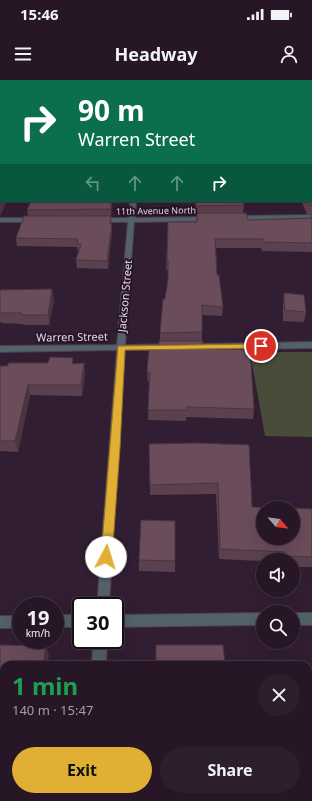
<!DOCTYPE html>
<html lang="en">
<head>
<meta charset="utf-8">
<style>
	:root { --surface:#261626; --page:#2e1f2e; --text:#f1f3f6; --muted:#a49fa7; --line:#423543; --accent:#e1af34 }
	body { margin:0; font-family:"Noto Sans",sans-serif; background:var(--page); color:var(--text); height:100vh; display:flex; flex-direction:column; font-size:15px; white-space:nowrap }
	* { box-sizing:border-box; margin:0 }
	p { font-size:13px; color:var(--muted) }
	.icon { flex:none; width:22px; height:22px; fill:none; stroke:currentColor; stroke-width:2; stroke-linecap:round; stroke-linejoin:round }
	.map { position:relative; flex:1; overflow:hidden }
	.details { position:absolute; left:0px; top:581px; width:312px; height:140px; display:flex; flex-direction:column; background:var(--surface); border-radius:12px 12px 0 0; box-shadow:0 4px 16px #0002,0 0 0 1px var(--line) }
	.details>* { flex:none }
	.guide { position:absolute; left:0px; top:0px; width:312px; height:122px; box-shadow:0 4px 16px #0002,0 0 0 1px var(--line); background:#0b6e4f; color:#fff; overflow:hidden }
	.needle { width:26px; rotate:118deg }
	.tools { position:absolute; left:256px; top:421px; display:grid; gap:8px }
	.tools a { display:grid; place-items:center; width:44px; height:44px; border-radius:50%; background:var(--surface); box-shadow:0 4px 16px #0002,0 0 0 1px var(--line); font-size:20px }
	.speed { position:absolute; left:12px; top:517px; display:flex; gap:8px; font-size:20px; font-weight:700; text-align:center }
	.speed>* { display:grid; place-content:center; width:52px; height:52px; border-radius:50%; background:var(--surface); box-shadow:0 4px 16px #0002,0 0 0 1px var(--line); line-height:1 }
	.speed small { font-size:10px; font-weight:400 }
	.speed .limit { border:2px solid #111; border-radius:6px; background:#fff; color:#111 }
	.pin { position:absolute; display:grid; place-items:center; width:34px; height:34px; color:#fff; margin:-17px; border:2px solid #fff; border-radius:50%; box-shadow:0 1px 4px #0007 }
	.me { position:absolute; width:44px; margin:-22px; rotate:5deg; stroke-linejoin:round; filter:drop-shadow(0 0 3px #0008) }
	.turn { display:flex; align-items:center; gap:14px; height:84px; padding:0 12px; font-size:18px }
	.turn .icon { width:52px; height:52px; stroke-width:2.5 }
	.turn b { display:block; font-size:28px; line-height:34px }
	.lanes { display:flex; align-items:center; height:38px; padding:0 12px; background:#0003; justify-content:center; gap:20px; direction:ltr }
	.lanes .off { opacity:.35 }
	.round { display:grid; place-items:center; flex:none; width:42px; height:42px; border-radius:21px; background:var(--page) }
	.head { display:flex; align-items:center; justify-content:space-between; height:68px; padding:0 12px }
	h1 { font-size:24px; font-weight:700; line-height:30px; color:#1e9e55 }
	.cta { display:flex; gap:8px; margin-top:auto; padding:8px 12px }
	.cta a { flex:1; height:46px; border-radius:24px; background:var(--accent); color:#111; font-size:16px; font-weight:700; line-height:46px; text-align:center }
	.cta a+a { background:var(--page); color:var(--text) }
	.status { display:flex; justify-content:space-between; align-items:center; height:28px; padding:0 20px; background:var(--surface); direction:ltr }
	.status svg { height:11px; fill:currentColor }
	header { display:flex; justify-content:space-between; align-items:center; height:52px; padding:0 12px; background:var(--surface); font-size:18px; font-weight:700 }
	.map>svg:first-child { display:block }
	.green { fill:#484c39 }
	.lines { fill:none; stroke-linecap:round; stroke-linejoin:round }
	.minor-casing { stroke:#4f3c4f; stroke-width:2 }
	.highway-casing { stroke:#4f3c4f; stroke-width:2 }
	.minor { fill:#536168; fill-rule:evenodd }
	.highway { fill:#8fb3c4; fill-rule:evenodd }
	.wall { fill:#5b414d }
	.shaded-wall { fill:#4a353f }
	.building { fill:#6a4c5a; stroke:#4a353f }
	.route { fill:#e1af34; stroke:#927222 }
	.labels { text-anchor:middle; stroke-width:4; stroke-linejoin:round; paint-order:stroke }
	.far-street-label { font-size:9px; fill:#e5d8e5; stroke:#271529 }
	.street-label { font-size:11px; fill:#e5d8e5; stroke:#271529 }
</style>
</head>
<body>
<div class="status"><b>15:46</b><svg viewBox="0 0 49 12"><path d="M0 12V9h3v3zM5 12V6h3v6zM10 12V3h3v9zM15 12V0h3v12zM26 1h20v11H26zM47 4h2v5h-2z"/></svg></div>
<header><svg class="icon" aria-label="menu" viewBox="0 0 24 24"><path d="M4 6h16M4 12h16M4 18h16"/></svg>Headway<svg class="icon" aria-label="person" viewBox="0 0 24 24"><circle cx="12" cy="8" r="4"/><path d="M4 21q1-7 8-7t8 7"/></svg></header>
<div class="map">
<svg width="312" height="721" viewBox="0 0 312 721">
	<rect width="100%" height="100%" fill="#321e33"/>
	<path class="green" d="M250,272h62v85l-47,-1z"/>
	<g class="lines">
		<g class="minor-casing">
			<path id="minor" d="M139,0h4v1h-4z
				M278,0h4l1,1h-4z
				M311,16h1v2h-1z
				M0,18h1v2h-1z
				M311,56h1v2h-1z
				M0,65h1v2h-1z
				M130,121h6l-1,17 75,-1 3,2 -3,2 -76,1 -9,123 47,-1 4,3 -4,3h-47l-16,256h-12l20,-256 -117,2v-6l117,-1 11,-123h-30l-3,-2 3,-2h31z
				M312,135v4l-78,1 -3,-2 3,-2z
				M0,138h36l3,2 -3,2h-36z
				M312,262v6l-122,2 -4,-3 4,-3z
				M263,533v12l-148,2v-12z
				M293,533h19v12h-19z
				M55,535h26v12h-26z
				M0,536h21v12h-21z
				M93,560h14l-1,25h-14z
				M81,717h16v4h-16z"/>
		</g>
		<g class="highway-casing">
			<path id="highway" d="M311,44h1v4h-1z
				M0,47h1v4h-1z"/>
		</g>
		<use href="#minor" class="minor"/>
		<use href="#highway" class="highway"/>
	</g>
	<path class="wall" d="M312,103v69l-50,-1 -1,-3h-45l1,27 6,32 -1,9 -20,-1v26l1,7 51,61 -1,10 -67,-2v4l-38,-1 1,-38h-1l-1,-10 12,-24 1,-7v-8l8,-51v-12h-2l2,-48h28l1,-7h-1l-1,-14h48l1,4 -1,8 5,7 62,-2 1,-4h-4l-6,-13h10z
		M112,121l-1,15 1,15 -4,38 -31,-1 -1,-8 3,-9h-1l-1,-4 -60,-1 -1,-8 12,-22 -1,-6z
		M0,210l54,10 -5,25h-25l-1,-1 -22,-1 -1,-2z
		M284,213l22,19 -2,10 -21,-1v-17z
		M84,283l1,11 -3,22 -52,-1 -12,57 -18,-1v-85z
		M197,363l55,64 60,2v58h-19v-7h-30v1l-44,-2 -3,-65 -66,1 -1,-51z
		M139,480l36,1v11l-36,-1z"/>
	<path class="shaded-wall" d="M1,121h6l-7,15v-12z
		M112,144v7l-4,38 -1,-8z
		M52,209l2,11 -5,25 -1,-10z
		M84,283l1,11 -3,22 -1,-11z
		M28,305l2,10 -12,57 -3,-11z
		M46,566l3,9 -2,10h-4z
		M32,717h4v4h-5z"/>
	<path class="building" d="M44,0h42v1h-43z
		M152,0h114v1h-114z
		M0,67h1v54l-1,3z
		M311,103h1v22h-4l-1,-4h4z
		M31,121h80v8l-84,1z
		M196,121h47l1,4 -48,1z
		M197,133h49l2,7 64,-2v25l-48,-1 -1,-3h-48l2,36h2l4,32 -21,-2v27l-42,1 3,-34h2l3,-19v-20h-1l1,-38h29z
		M24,136h87l-1,8h2l-5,37 -31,-1 5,-16h-4l1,-5 -62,-1z
		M52,209l-4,26h-26v-2h-22v-23z
		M284,213l20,2 2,17 -21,-2z
		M159,261h44v7l47,2 4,59 -67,-2v3h-39l2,-38h-3l2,-24h10z
		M50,277l23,1 -1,6 12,-1 -3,22h-53l-13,56h-15v-75h8v-3h40z
		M197,363l52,2 3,62 28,1h-17v30h30v-30l19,1v48l-27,-1v-4l-65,-3 -2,-66 -68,2 -1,-41z
		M141,440l34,1v40l-36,-1z
		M0,565l46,1 -3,19h-39v132h28l-1,4h-31z
		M156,565h67l2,20h-69z
		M156,717h98v4h-98z"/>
	<path class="route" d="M261,264l4,2 -2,2 -138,2 -5,98 -8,109 -2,3 -4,2 -3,-2 -2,-3 17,-211z"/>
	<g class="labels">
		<g class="far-street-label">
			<text transform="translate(156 131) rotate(-1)" y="3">11th Avenue North</text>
		</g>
		<g class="street-label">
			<text transform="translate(125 216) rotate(-85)" y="4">Jackson Street</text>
			<text transform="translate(72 257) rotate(-1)" y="4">Warren Street</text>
		</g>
	</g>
</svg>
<div class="tools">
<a><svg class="needle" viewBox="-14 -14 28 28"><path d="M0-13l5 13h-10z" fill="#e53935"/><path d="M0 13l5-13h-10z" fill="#a49fa7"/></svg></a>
<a><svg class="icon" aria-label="sound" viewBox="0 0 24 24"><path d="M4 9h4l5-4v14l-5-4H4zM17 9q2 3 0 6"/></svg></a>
<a><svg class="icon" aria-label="search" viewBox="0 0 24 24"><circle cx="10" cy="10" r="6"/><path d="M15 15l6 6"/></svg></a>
</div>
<div class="speed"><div>19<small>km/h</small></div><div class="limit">30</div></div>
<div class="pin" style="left:261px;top:266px;background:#d93025"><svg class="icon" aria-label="arrive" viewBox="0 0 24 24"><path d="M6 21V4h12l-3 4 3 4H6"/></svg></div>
<svg class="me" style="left:106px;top:477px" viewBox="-20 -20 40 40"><circle r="19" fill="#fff"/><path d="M0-13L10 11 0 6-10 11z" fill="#e1af34"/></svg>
<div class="guide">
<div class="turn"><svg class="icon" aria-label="right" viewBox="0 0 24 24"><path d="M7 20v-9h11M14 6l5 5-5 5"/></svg><div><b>90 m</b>Warren Street</div></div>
<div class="lanes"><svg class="icon off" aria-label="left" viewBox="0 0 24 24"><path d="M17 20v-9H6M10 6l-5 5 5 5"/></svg><svg class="icon off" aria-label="ahead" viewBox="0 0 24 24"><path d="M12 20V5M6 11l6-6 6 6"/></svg><svg class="icon off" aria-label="ahead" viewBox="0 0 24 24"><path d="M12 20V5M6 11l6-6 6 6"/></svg><svg class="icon" aria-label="right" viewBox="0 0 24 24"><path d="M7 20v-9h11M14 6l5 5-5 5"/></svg></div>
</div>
<section class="details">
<div class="head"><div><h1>1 min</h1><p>140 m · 15:47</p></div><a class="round"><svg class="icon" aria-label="close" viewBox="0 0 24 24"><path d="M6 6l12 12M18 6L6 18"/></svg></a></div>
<div class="cta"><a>Exit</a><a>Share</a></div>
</section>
</div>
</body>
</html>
